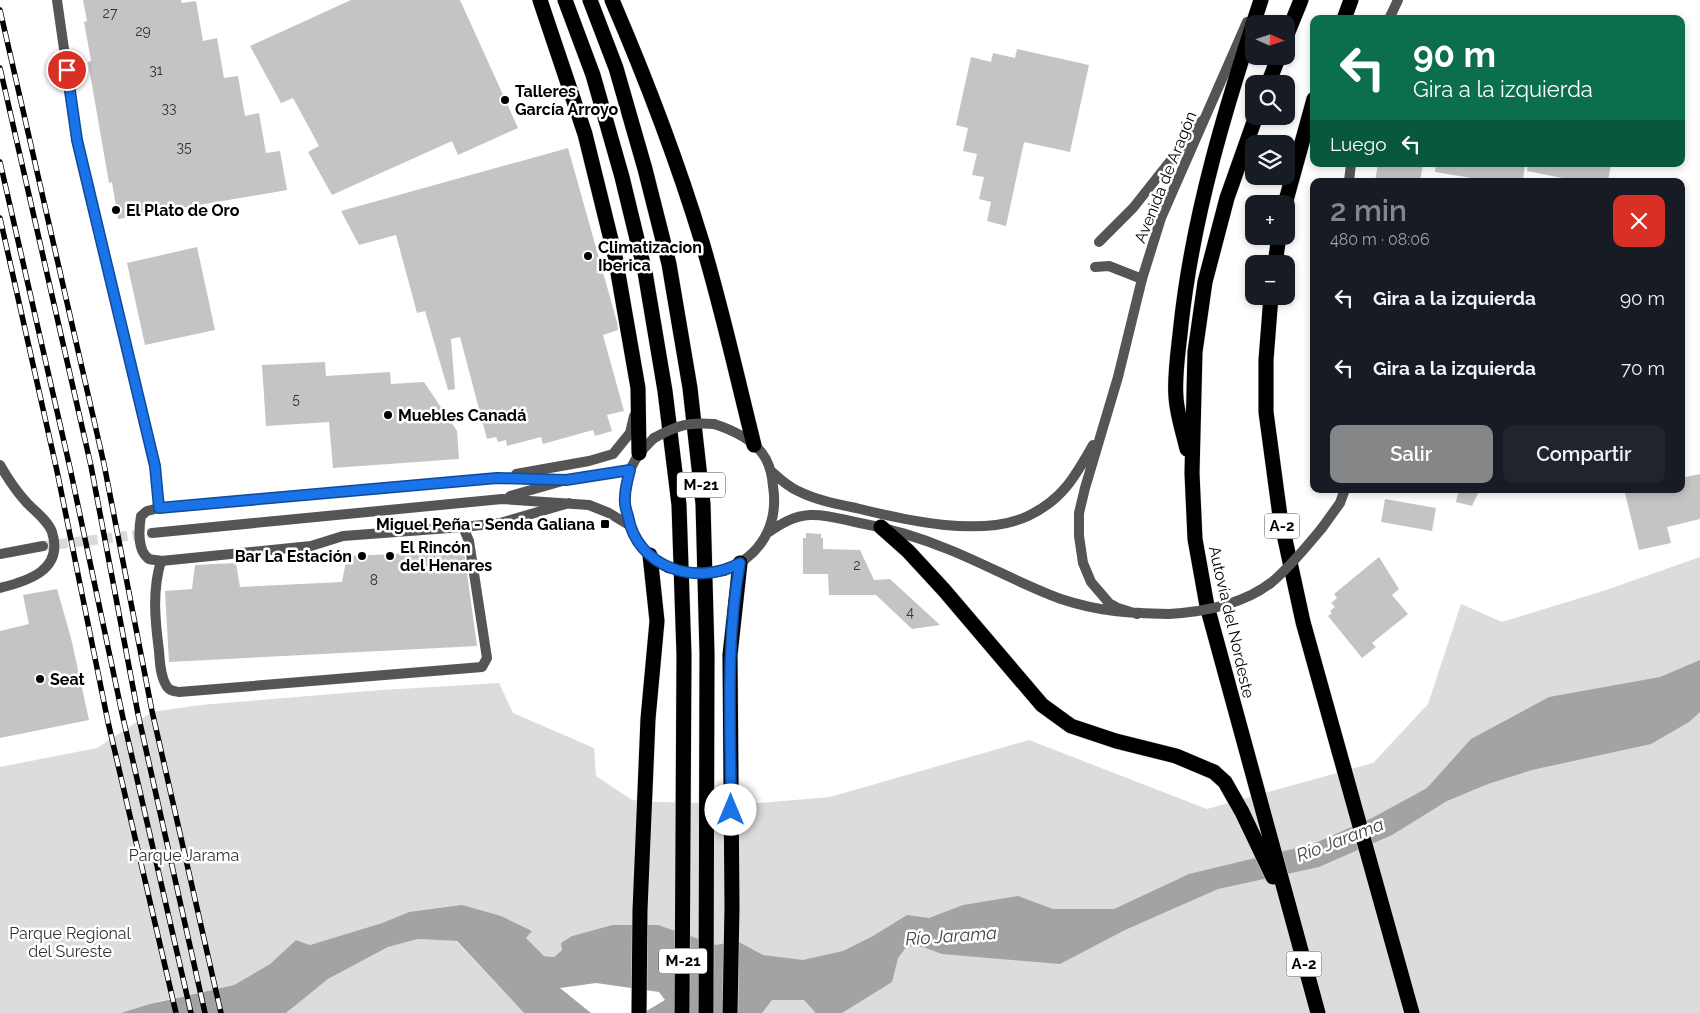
<!DOCTYPE html>
<html lang="es">
<head>
<meta charset="utf-8">
<style>
	:root { --surface:#171b24; --page:#20242c; --text:#f1f3f6; --muted:#9ea1a6; --accent:#858687 }
	body { margin:0; font-family:Raleway,sans-serif; background:var(--page); color:var(--text); height:100vh; display:flex; flex-direction:column; font-size:19px; white-space:nowrap }
	* { box-sizing:border-box; margin:0 }
	p { font-size:16px; color:var(--muted) }
	.icon { flex:none; width:28px; height:28px; fill:none; stroke:currentColor; stroke-width:2; stroke-linecap:round; stroke-linejoin:round }
	.map { position:relative; flex:1; overflow:hidden }
	.panel { position:absolute; left:1310px; top:178px; width:375px; height:315px; display:flex; flex-direction:column; background:var(--surface); border-radius:10px; box-shadow:0 2px 8px #0003 }
	.panel>* { flex:none }
	.guide { position:absolute; left:1310px; top:15px; width:375px; height:152px; border-radius:10px; box-shadow:0 2px 8px #0003; background:#0b6e4f; color:#fff; overflow:hidden }
	.needle { width:32px; rotate:93deg }
	.controls { position:absolute; left:1245px; top:15px; display:grid; gap:10px }
	.controls a { display:grid; place-items:center; width:50px; height:50px; border-radius:10px; background:var(--surface); box-shadow:0 2px 8px #0003; font-size:25px }
	.pin { position:absolute; display:grid; place-items:center; width:42px; height:42px; color:#fff; margin:-21px; border:2px solid #fff; border-radius:50%; box-shadow:0 1px 5px #0007 }
	.me { position:absolute; width:55px; margin:-28px; rotate:0deg; stroke-linejoin:round; filter:drop-shadow(0 0 4px #0008) }
	.turn { display:flex; align-items:center; gap:18px; height:105px; padding:0 20px; font-size:22px }
	.turn .icon { width:65px; height:65px; stroke-width:2.5 }
	.turn b { display:block; font-size:35px; line-height:42px }
	.then { display:flex; align-items:center; height:48px; padding:0 20px; background:#0003; gap:10px; font-size:19px }
	.round { display:grid; place-items:center; flex:none; width:52px; height:52px; border-radius:10px; background:var(--page) }
	.overview { display:flex; align-items:center; justify-content:space-between; height:85px; padding:0 20px }
	h1 { font-size:30px; font-weight:600; line-height:38px; color:var(--accent) }
	.cta { display:flex; gap:10px; margin-top:auto; padding:10px 20px }
	.cta a { flex:1; height:58px; border-radius:10px; background:var(--accent); color:#fff; font-size:20px; font-weight:600; line-height:58px; text-align:center }
	.cta a+a { background:var(--page); color:var(--text) }
	ul { padding:0; list-style:none }
	li { display:flex; align-items:center; gap:15px; height:70px; padding:0 20px }
	li div { flex:1 }
	li b { display:block; font-size:19px }
	li em { font-style:normal }
	.map>svg:first-child { display:block }
	.green { fill:#dcdcdc }
	.water { fill:#a3a3a3 }
	.building { fill:#c4c4c4 }
	.lines { fill:none; stroke-linecap:round; stroke-linejoin:round }
	.tertiary-tunnel { stroke:#d9d9d9; stroke-width:10; stroke-dasharray:10 5; stroke-linecap:butt }
	.motorway-casing { stroke:#dbdbdb; stroke-width:16 }
	.minor { stroke:#555; stroke-width:10 }
	.tertiary { stroke:#555; stroke-width:10 }
	.motorway { stroke:#000; stroke-width:15 }
	.rail-casing { stroke:#000; stroke-width:5.5 }
	.rail { stroke:#fff; stroke-width:4; stroke-dasharray:11; stroke-linecap:butt }
	.tertiary-bridge { stroke:#555; stroke-width:10 }
	.route-casing { stroke:#114b97; stroke-width:12 }
	.route { stroke:#1a73e8; stroke-width:9 }
	.poi-dot { fill:#000; stroke:#fff; stroke-width:2 }
	.labels { text-anchor:middle; stroke-width:5; stroke-linejoin:round; paint-order:stroke }
	.number-label { font-size:14px; fill:#313131 }
	.shield { fill:#fff; stroke:#4c4c4c; stroke-width:1 }
	.shield-label { font-size:15px; font-weight:bold; fill:#000 }
	.poi-label { font-size:16px; font-weight:bold; fill:#000; stroke:#fff; text-anchor:start }
	.street-label { font-size:16px; fill:#000; stroke:#fff }
	.park-label { font-size:16px; fill:#333; stroke:#fff }
	.water-label { font-size:18px; font-style:italic; fill:#444; stroke:#fff }
</style>
</head>
<body>
<div class="map">
<svg width="1700" height="1013" viewBox="0 0 1700 1013">
	<rect width="100%" height="100%" fill="#fff"/>
	<path class="green" d="M1700,557v456h-1025l-17,-88h-46l-40,11 -10,14 -8,7 -10,-1 -18,-18 6,-8 -123,-18 -27,11 -72,22 -14,-5 -26,24 -36,21 -78,17 2,11h-158v-246l97,-19 55,-36 48,-7 182,-15 117,-7 14,30 81,35 2,28 36,24 29,2 85,2 84,-7 199,-57 178,69 166,-46 55,-59 33,-100 41,18 104,-32z
		M418,939l38,2 68,72h-238l42,-34 60,-32z"/>
	<path class="water" d="M1700,660v52l-11,10 -38,22 -119,26 -44,14 -41,17 -55,34 -73,32 -101,22 -93,41 -65,34 -118,-10 -19,-7 -16,-1 -9,12 -6,24 -50,31h-27v-1l-11,-12h-32l-10,13h-119l22,-13 -6,-8 -63,-9 -36,5 31,25h-67l-67,-72 -39,-2 -30,8 -60,32 -42,34h-165l29,-9 84,-19 36,-21 26,-24 14,5 72,-22 27,-11 53,-7 39,11 31,15 -6,7 18,18 10,1 8,-7 -1,-7 11,-7 40,-11h46l58,20 21,-4 26,14 40,5 40,-9 30,-15 34,-21 22,3 34,-13 55,-9 35,13h61l75,-35 124,-30 59,-26 55,-30 44,-49 78,-42 111,-20z"/>
	<path class="building" d="M83,0h98l1,3 14,-2 7,40 14,-3 7,40 14,-2 7,40 14,-3 7,40 14,-2 7,39 -169,29 -6,-37 -3,1 -21,-121 3,-1 -7,-39 3,-1z
		M351,0h109l58,128 -60,27 -6,-14 -120,54 -24,-43 11,-6 -26,-48 -12,5 -31,-57z
		M1017,49l72,16 -19,87 -46,-10 -18,84 -19,-5 4,-19 -12,-3 5,-22 -12,-2 5,-21 -14,-3 5,-23 -12,-3 15,-68 20,5 2,-9 22,5z
		M568,148l49,174 1,8 -15,5 21,76 -17,4 5,16 -17,5 -2,-6 -50,14 -2,-7 -34,9 -1,-6 -8,2 -2,-5 -9,2 -27,-102 -9,2 4,50 -7,1 -23,-79 -8,2 -21,-78 -37,10 -18,-34z
		M1378,164h45l-3,17h-45z
		M1436,164h89l-2,17h-33l-55,-9z
		M1528,164h83l-3,17h-30l-51,-10z
		M197,247l18,83 -70,15 -18,-82z
		M325,362l1,14 64,-4 1,12 33,-2 33,49 2,28 -126,9 -4,-46 -63,4 -4,-61z
		M1700,474v45l-33,8 4,16 -32,7 -15,-61h57v-11z
		M1459,489h21l-8,17 -16,-4z
		M1385,499l51,9 -4,23 -51,-9z
		M806,533l15,1v4h2v11l37,1 14,30 16,-1 50,46 -28,4 -36,-34h-47l-1,-21h-25v-36h3z
		M464,551l13,95 -308,16 -4,-71 27,-2 3,-24 41,-2 4,24 102,-5 5,-26z
		M1379,557l20,32 -7,6 16,19 -36,29 4,4 -14,11 -34,-42 4,-3 -2,-2 5,-4 -4,-4 6,-5 -3,-4z
		M57,589l14,49 18,82 -89,18v-107l29,-7 -6,-29z"/>
	<g class="lines">
		<path class="tertiary-tunnel" d="M43,546l109,-13"/>
		<g class="motorway-casing">
			<path id="motorway" d="M540,0l45,134 30,122 23,132 1,65
				M565,0l28,75 29,102 23,95 20,119 14,114 5,150 -2,358
				M590,0l26,68 29,101 24,95 21,124 13,116 4,149 -1,360
				M612,0c34,79 65,160 90,242 20,67 35,135 52,203
				M1344,19l7,-19
				M1286,37l15,-37
				M1268,84l11,-28
				M1256,116l-29,82 -22,84 -10,70 -3,121 3,66 12,67 111,407
				M1285,204l29,-105
				M1275,264l4,-28
				M1271,296l-5,64v52l14,104 23,106 109,391
				M1187,449c-4,-17 -10,-35 -11,-52 -2,-21 3,-51 5,-72 12,-111 45,-219 80,-325
				M881,527l27,24 36,39 98,115 29,21 45,15 60,15 38,16 11,10 17,30 31,65
				M639,1013l1,-103 8,-191 9,-98 -7,-66
				M730,1013l2,-106 -2,-252 10,-92"/>
		</g>
		<path class="minor" d="M57,0l20,140 78,326 4,42
			M1099,242l34,-34 69,-87
			M1095,267l14,-1 33,13
			M0,465c8,14 16,26 27,38 8,8 21,18 25,29 12,38 -24,49 -52,56
			M161,561c-9,30 -6,59 -2,90 1,11 1,24 7,34 3,6 8,6 13,7l303,-25 5,-9 -18,-117 -6,-14"/>
		<path class="tertiary" d="M1389,19l9,-19
			M1349,181l2,-17
			M714,424c19,6 36,14 48,29 8,10 10,21 11,33 6,39 -12,70 -49,85
			M654,438c-9,9 -18,18 -23,30 -2,5 -3,11 -4,16 -7,35 10,67 41,84
			M771,471c9,8 16,15 27,20 18,9 38,13 58,17 48,12 125,30 172,8 34,-16 47,-39 65,-71
			M516,474l73,-13 24,-7 17,-21 4,-17
			M566,480l-69,-2 -338,30 -12,3 -6,5c-2,12 -4,35 8,43 3,1 9,1 12,2l150,-15 32,-10 120,-9 37,-4 69,-20
			M510,496l56,-16 64,-10
			M1322,528l18,-25 5,-14
			M769,532c13,-9 25,-16 41,-17 15,-1 31,4 45,7 33,6 64,15 95,28 37,15 73,35 111,49 39,13 68,14 108,15
			M152,533l350,-34 87,6 20,8 20,12
			M0,554l43,-8
			M1137,614l-19,-6 -9,-5 -18,-21 -8,-19 -4,-27v-23l6,-25 33,-111 24,-98 19,-61 86,-196"/>
		<use href="#motorway" class="motorway"/>
		<g class="rail-casing">
			<path id="rail" d="M0,10l104,454 48,247 69,302
				M0,68l91,398 47,248 67,299
				M0,162l70,306 53,250 68,295
				M0,218l57,253 51,251 68,291"/>
		</g>
		<use href="#rail" class="rail"/>
		<path class="tertiary-bridge" d="M654,438c24,-13 34,-16 60,-14
			M668,568l28,6 28,-3
			M1169,614c34,-2 75,-10 103,-32 19,-16 34,-35 50,-54"/>
	</g>
	<g class="lines">
		<g class="route-casing">
			<path id="route" d="M67,70l10,70 78,326 4,42 338,-30 69,2 64,-10c-2,8 -5,18 -5,27 -1,6 1,13 3,19 9,52 69,71 112,47 -15,81 -9,165 -9,247"/>
		</g>
		<use href="#route" class="route"/>
	</g>
	<g class="poi-dot">
		<circle cx="505" cy="100" r="5"/>
		<circle cx="116" cy="210" r="5"/>
		<circle cx="588" cy="256" r="5"/>
		<circle cx="388" cy="415" r="5"/>
		<rect x="600" y="519" width="10" height="10" rx="2.5"/>
		<circle cx="362" cy="556" r="5"/>
		<circle cx="390" cy="556" r="5"/>
		<circle cx="40" cy="679" r="5"/>
	</g>
	<g class="labels">
		<g class="number-label">
			<text x="110" y="18">27</text>
			<text x="143" y="36">29</text>
			<text x="156" y="75">31</text>
			<text x="169" y="113">33</text>
			<text x="184" y="152">35</text>
			<text x="296" y="404">5</text>
			<text x="857" y="570">2</text>
			<text x="374" y="585">8</text>
			<text x="910" y="617">4</text>
		</g>
		<g class="shield">
			<rect x="677" y="472.5" width="48" height="25" rx="4"/>
			<rect x="1264.5" y="513.5" width="35" height="25" rx="4"/>
			<rect x="659" y="948.5" width="48" height="25" rx="4"/>
			<rect x="1286.5" y="951.5" width="35" height="25" rx="4"/>
		</g>
		<g class="shield-label">
			<text x="701" y="490">M-21</text>
			<text x="1282" y="531">A-2</text>
			<text x="683" y="966">M-21</text>
			<text x="1304" y="969">A-2</text>
		</g>
		<g class="poi-label">
			<text x="515" y="97">Talleres<tspan x="515" dy="18">García Arroyo</tspan></text>
			<text x="126" y="216">El Plato de Oro</text>
			<text x="598" y="253">Climatizacion<tspan x="598" dy="18">Iberica</tspan></text>
			<text x="398" y="421">Muebles Canadá</text>
			<text x="595" y="530" text-anchor="end">Miguel Peña - Senda Galiana</text>
			<text x="400" y="553">El Rincón<tspan x="400" dy="18">del Henares</tspan></text>
			<text x="352" y="562" text-anchor="end">Bar La Estación</text>
			<text x="50" y="685">Seat</text>
		</g>
		<g class="street-label">
			<text transform="translate(1165 177) rotate(-68)" y="6">Avenida de Aragón</text>
			<text transform="translate(1232 622) rotate(77)" y="6">Autovía del Nordeste</text>
		</g>
		<g class="park-label">
			<text x="184" y="861">Parque Jarama</text>
			<text x="70" y="939">Parque Regional<tspan x="70" dy="18">del Sureste</tspan></text>
		</g>
		<g class="water-label">
			<text transform="translate(1340 840) rotate(-21)" y="6">Río Jarama</text>
			<text transform="translate(951 936) rotate(-4)" y="6">Río Jarama</text>
		</g>
	</g>
</svg>
<div class="controls">
<a><svg class="needle" viewBox="-14 -14 28 28"><path d="M0-13l5 13h-10z" fill="#e53935"/><path d="M0 13l5-13h-10z" fill="#9ea1a6"/></svg></a>
<a><svg class="icon" aria-label="search" viewBox="0 0 24 24"><circle cx="10" cy="10" r="6"/><path d="M15 15l6 6"/></svg></a>
<a><svg class="icon" aria-label="layers" viewBox="0 0 24 24"><path d="M12 4l9 5-9 5-9-5zM3 14l9 5 9-5"/></svg></a>
<a>+</a>
<a>−</a>
</div>
<div class="pin" style="left:67px;top:70px;background:#d93025"><svg class="icon" aria-label="arrive" viewBox="0 0 24 24"><path d="M6 21V4h12l-3 4 3 4H6"/></svg></div>
<svg class="me" style="left:731px;top:810px" viewBox="-20 -20 40 40"><circle r="19" fill="#fff"/><path d="M0-13L10 11 0 6-10 11z" fill="#1a73e8"/></svg>
<div class="guide">
<div class="turn"><svg class="icon" aria-label="left" viewBox="0 0 24 24"><path d="M17 20v-9H6M10 6l-5 5 5 5"/></svg><div><b>90 m</b>Gira a la izquierda</div></div>
<div class="then">Luego<svg class="icon" aria-label="left" viewBox="0 0 24 24"><path d="M17 20v-9H6M10 6l-5 5 5 5"/></svg></div>
</div>
<section class="panel">
<div class="overview"><div><h1>2 min</h1><p>480 m · 08:06</p></div><a class="round" style="background:#d93025;color:#fff"><svg class="icon" aria-label="close" viewBox="0 0 24 24"><path d="M6 6l12 12M18 6L6 18"/></svg></a></div>
<ul>
<li><svg class="icon" aria-label="left" viewBox="0 0 24 24"><path d="M17 20v-9H6M10 6l-5 5 5 5"/></svg><div><b>Gira a la izquierda</b></div><em>90 m</em></li>
<li><svg class="icon" aria-label="left" viewBox="0 0 24 24"><path d="M17 20v-9H6M10 6l-5 5 5 5"/></svg><div><b>Gira a la izquierda</b></div><em>70 m</em></li>
</ul>
<div class="cta"><a>Salir</a><a>Compartir</a></div>
</section>
</div>
</body>
</html>
